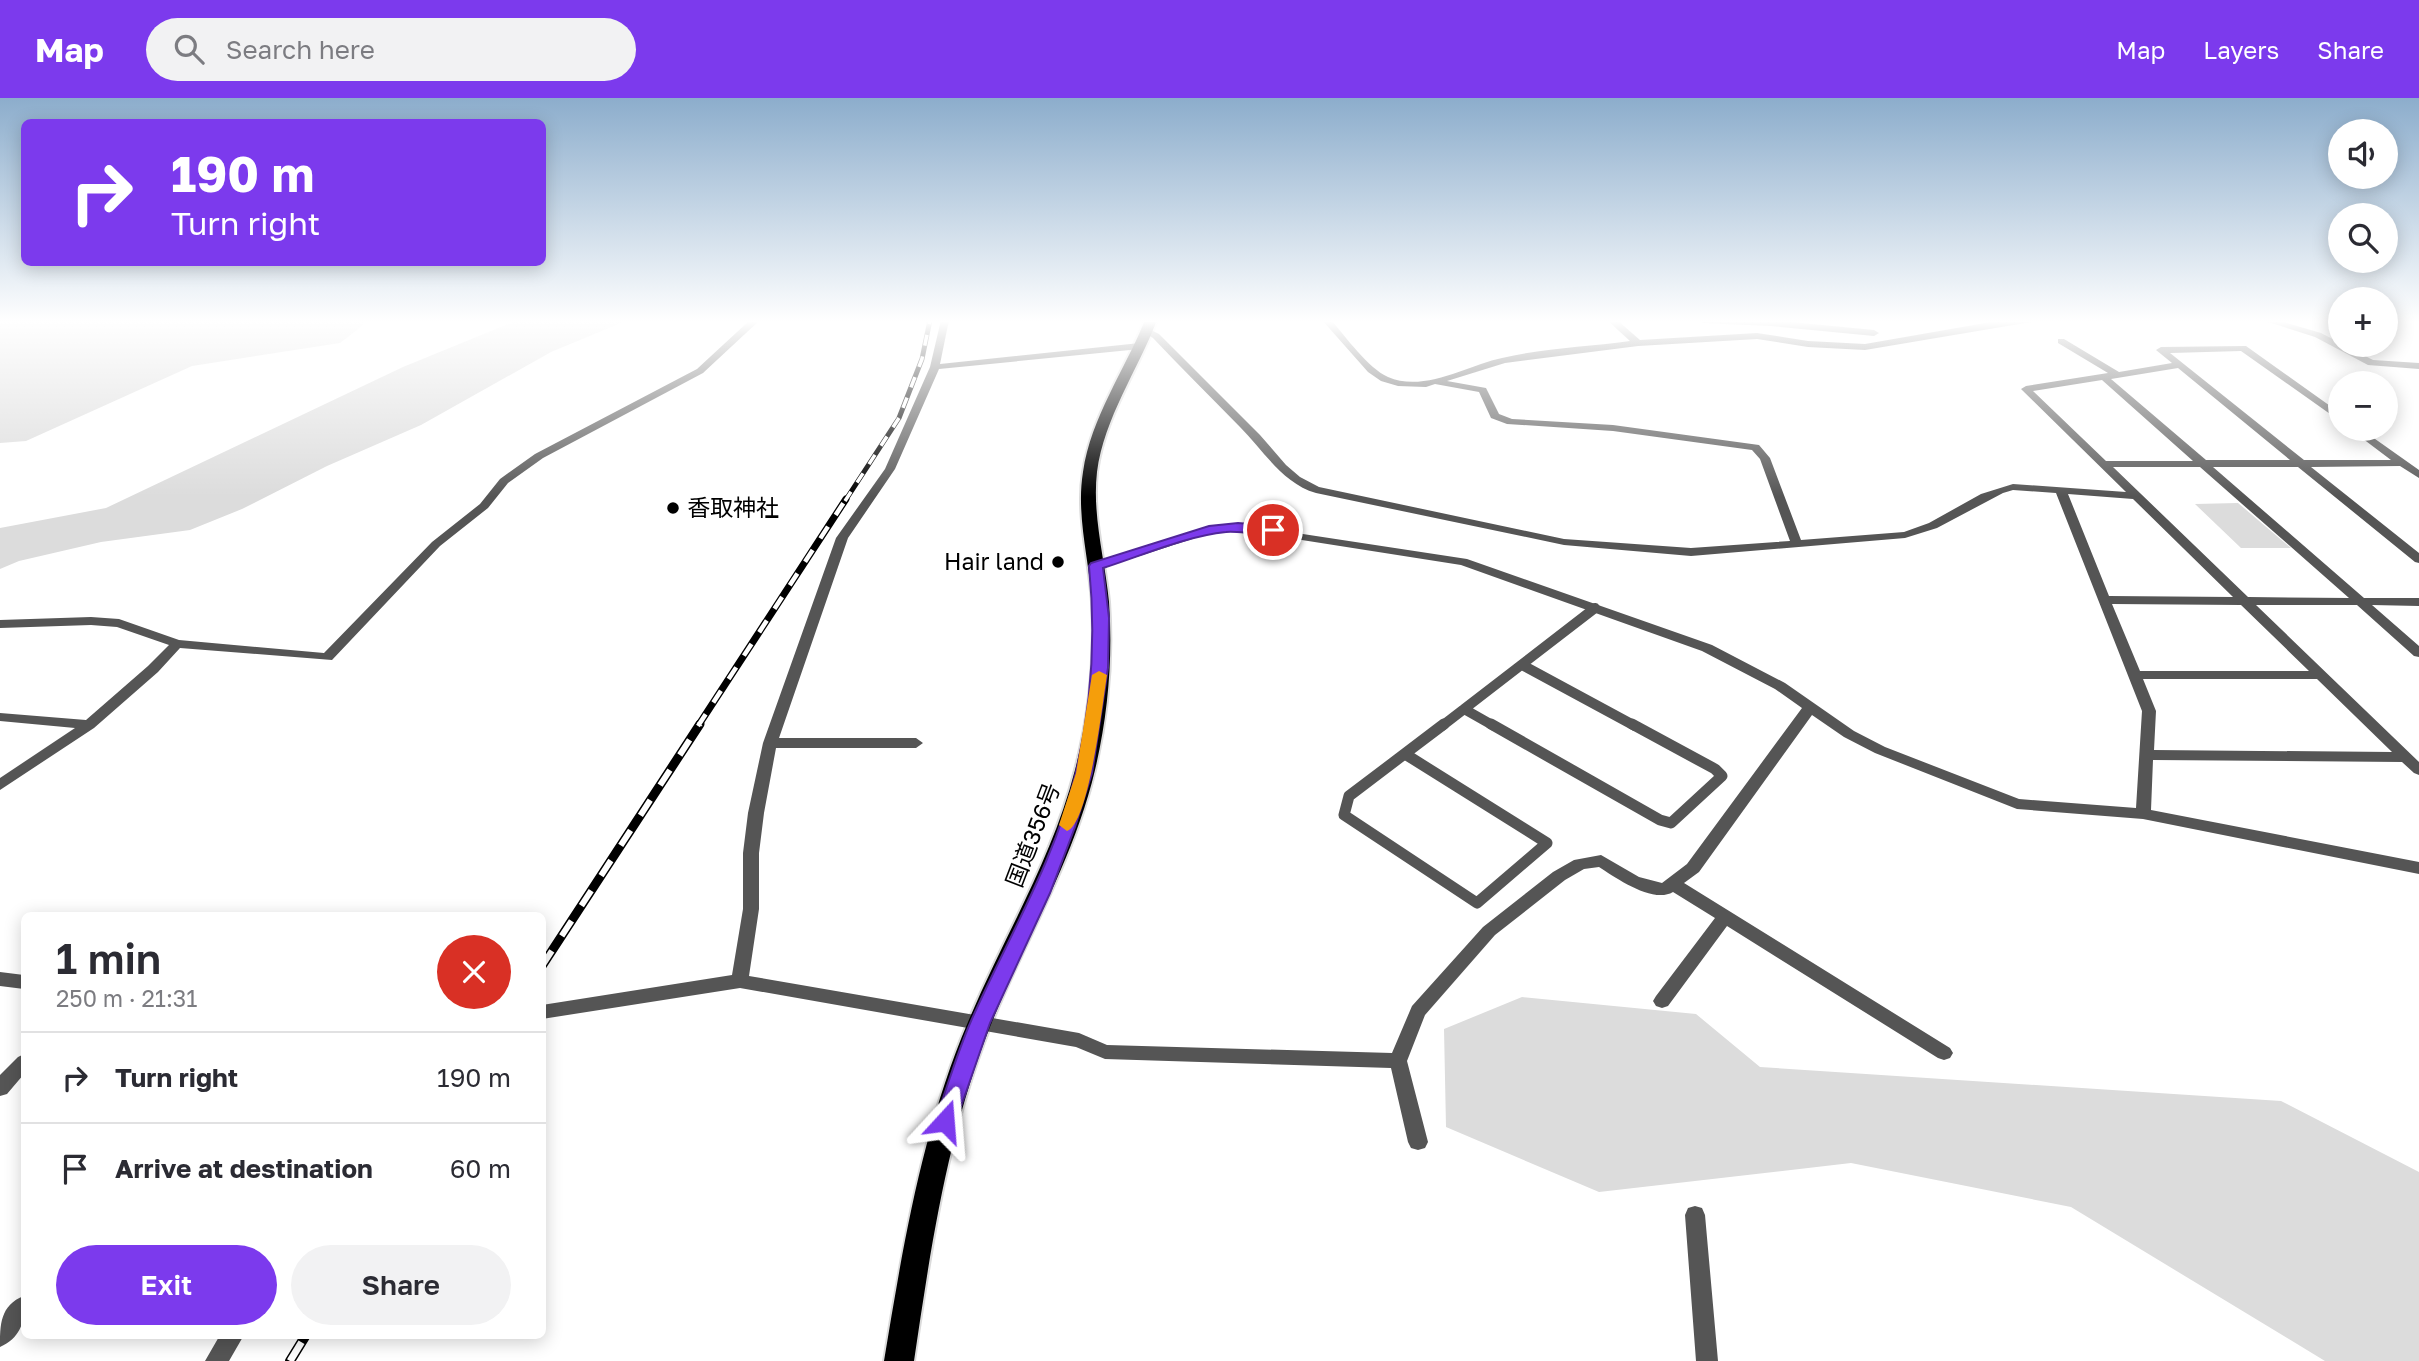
<!DOCTYPE html>
<html lang="en">
<head>
<meta charset="utf-8">
<style>
	:root { --surface:#fff; --page:#f2f2f3; --text:#2b2b33; --muted:#7c7c81; --line:#e1e1e2; --accent:#7c3aed }
	body { margin:0; font-family:"Golos Text","Noto Sans JP",sans-serif; background:var(--page); color:var(--text); height:100vh; display:flex; flex-direction:column; font-size:26px; white-space:nowrap }
	* { box-sizing:border-box; margin:0 }
	p { font-size:23px; color:var(--muted) }
	.icon { flex:none; width:38px; height:38px; fill:none; stroke:currentColor; stroke-width:2; stroke-linecap:round; stroke-linejoin:round }
	.map { position:relative; flex:1; overflow:hidden }
	.drawer { position:absolute; left:21px; top:814px; width:525px; height:427px; display:flex; flex-direction:column; background:var(--surface); border-radius:10px; box-shadow:0 4px 18px #0003 }
	.drawer>* { flex:none }
	.top-card { position:absolute; left:21px; top:21px; width:525px; height:147px; border-radius:10px; box-shadow:0 4px 18px #0003; background:#7c3aed; color:#fff; overflow:hidden }
	.controls { position:absolute; left:2328px; top:21px; display:grid; gap:14px }
	.controls a { display:grid; place-items:center; width:70px; height:70px; border-radius:50%; background:var(--surface); box-shadow:0 4px 18px #0003; font-size:35px }
	.pin { position:absolute; display:grid; place-items:center; width:60px; height:60px; color:#fff; margin:-30px; border:4px solid #fff; border-radius:50%; box-shadow:0 2px 7px #0007 }
	.me { position:absolute; width:77px; margin:-38px; rotate:19deg; stroke-linejoin:round; filter:drop-shadow(0 0 5px #0008) }
	.turn { display:flex; align-items:center; gap:24px; height:147px; padding:0 35px; font-size:32px }
	.turn .icon { width:91px; height:91px; stroke-width:2.5 }
	.turn b { display:block; font-size:49px; line-height:60px }
	.round { display:grid; place-items:center; flex:none; width:74px; height:74px; border-radius:37px; background:var(--page) }
	.headline { display:flex; align-items:center; justify-content:space-between; height:119px; padding:0 35px }
	h1 { font-size:42px; font-weight:600; line-height:52px }
	.action { display:flex; gap:14px; margin-top:auto; padding:14px 35px }
	.action a { flex:1; height:80px; border-radius:42px; background:var(--accent); color:#fff; font-size:28px; font-weight:600; line-height:80px; text-align:center }
	.action a+a { background:var(--page); color:var(--text) }
	ul { padding:0; list-style:none }
	li { display:flex; align-items:center; gap:21px; height:91px; padding:0 35px; border-top:2px solid var(--line) }
	li div { flex:1 }
	li b { display:block; font-size:26px }
	li em { font-style:normal }
	header { display:flex; align-items:center; gap:42px; box-sizing:border-box; height:98px; padding:0 35px; background:var(--accent); color:#fff }
	header strong { font-size:33px }
	nav { display:flex; gap:38px; margin-inline-start:auto; font-size:24px }
	.search { width:490px; height:63px; background:var(--page); display:flex; align-items:center; gap:18px; box-sizing:border-box; padding:0 24px; border-radius:38px; color:var(--muted); font-size:26px }
	.map>svg:first-child { display:block }
	.green { fill:#dcdcdc }
	.lines { fill:none; stroke-linecap:round; stroke-linejoin:round }
	.trunk-casing { stroke:#dbdbdb; stroke-width:4 }
	.service-far1 { stroke:#555; stroke-width:10 }
	.service { stroke:#555; stroke-width:11 }
	.minor { fill:#555; fill-rule:evenodd }
	.trunk { fill:#000; fill-rule:evenodd }
	.rail-far3-casing { stroke:#000; stroke-width:5 }
	.rail-far2-casing { stroke:#000; stroke-width:7 }
	.rail-far1-casing { stroke:#000; stroke-width:9 }
	.rail-casing { stroke:#000; stroke-width:10 }
	.rail-far3 { stroke:#fff; stroke-width:3.5; stroke-dasharray:11; stroke-linecap:butt }
	.rail-far2 { stroke:#fff; stroke-width:4.5; stroke-dasharray:14; stroke-linecap:butt }
	.rail-far1 { stroke:#fff; stroke-width:6; stroke-dasharray:18; stroke-linecap:butt }
	.rail { stroke:#fff; stroke-width:7; stroke-dasharray:22; stroke-linecap:butt }
	.route { fill:#7c3aed; stroke:#51269a; stroke-width:2 }
	.slow { fill:#f59e0b }
	.poi-dot { fill:#000; stroke:#fff; stroke-width:2.5 }
	.labels { text-anchor:middle; stroke-width:5; stroke-linejoin:round; paint-order:stroke }
	.poi-label { font-size:23px; fill:#000; stroke:#fff; text-anchor:start }
	.street-label { font-size:23px; fill:#000; stroke:#fff }
</style>
</head>
<body>
<header>
<strong>Map</strong>
<div class="search"><svg class="icon" aria-label="search" viewBox="0 0 24 24"><circle cx="10" cy="10" r="6"/><path d="M15 15l6 6"/></svg>Search here</div>
<nav><a>Map</a><a>Layers</a><a>Share</a></nav>
</header>
<div class="map">
<svg width="2419" height="1263" viewBox="0 0 2419 1263">
	<rect width="100%" height="100%" fill="#fff"/>
	<path class="green" d="M24,222h341l-3,6 -22,17 -148,23 -166,75 -26,2v-120z
		M518,222h110l-77,32 -130,73 -94,41 -85,43 -52,21 -89,12 -82,19 -19,8v-41l106,-20 297,-141z
		M2238,405l53,45h-50l-46,-44z
		M1522,899l174,17 64,53 521,34 138,71v189h-94l-254,-154 -220,-44 -252,29 -153,-65 -2,-98z"/>
	<g class="lines">
		<g class="trunk-casing">
			<path id="trunk" d="M1145,222h12c-19,50 -53,98 -60,152 -5,44 8,87 12,130 4,56 -1,113 -14,168 -21,89 -69,168 -103,252 -44,108 -61,224 -78,339h-30c19,-115 38,-231 84,-339 35,-84 84,-162 107,-252 14,-54 20,-112 17,-168 -3,-43 -16,-87 -9,-130 8,-55 42,-102 62,-152z"/>
		</g>
		<path class="service-far1" d="M1524,568l111,60
			M1464,611l30,17
			M1442,628l153,-118"/>
		<path class="service" d="M1491,626l169,96 11,3 51,-47 -7,-7 -83,-45
			M1405,656l142,89 -70,60 -133,-88 5,-19 95,-72"/>
		<path class="minor" d="M750,222h10l-57,53 -160,85 -35,25 -20,25 -48,38 -108,114 -152,-12 -22,24 -64,56 -94,62v-12l75,-50 -75,-7v-8l86,7 62,-54 21,-21 -52,-18 -26,-2 -91,3v-8l91,-3 28,2 60,21 145,13 108,-111 48,-38 20,-25 35,-25 162,-85z
			M941,222h8l-9,44 200,-21 5,3 -5,3 -201,20 -44,100 -47,69 -69,200h137l7,5 -7,5h-140l-12,65 -5,40v56l-10,67 330,57 28,12 285,8 20,-47 71,-79 70,-55 21,-12 27,-5 38,22 23,6 25,-19 115,-156 -27,-19 -73,-38 -241,-86 -223,-35 -24,2 -118,38 -6,-4 2,-3 117,-36 29,-3 229,35 245,86 73,38 69,48 31,16 134,52 117,9 6,-97 -86,-218 -43,-3 -10,3 -66,35 -32,10 -214,18 -127,-11 -248,-52c-34,-10 -52,-42 -76,-66 -29,-30 -59,-59 -87,-89l-11,-7 5,-3 12,6 101,101 26,30 14,12 19,10 245,52 127,9 99,-7 -30,-82 -8,-9 -139,-19 -106,-7 -16,-6 -12,-26 -44,-8 -9,3 -28,-1 -17,-5 -13,-9 -46,-52h9c15,17 37,48 57,57 36,16 80,-12 114,-19 42,-10 86,-11 128,-17l-23,-21h10l23,20 117,-7 51,8 57,3 126,-22 52,-2 -178,30 -57,-3 -51,-8 -119,7 -133,17 -58,18 39,7 13,26 13,5 101,6 146,20 11,13 31,82 103,-8 25,-9 52,-29 32,-10 113,8 -105,-103 5,-3 82,-13 -50,-30v-4h6l55,33 53,-9 -16,-13 5,-3 85,-1 94,67v8l-99,-70 -71,2 134,107h87l-41,-31h11l58,41v8l-19,-12 -89,1 108,86v10l-4,-1 -117,-95h-85l151,131h55v8l-47,-1 47,41v11l-5,-1 -57,-51h-101l163,157v13l-5,-2 -12,-11 -249,-2 -2,50 268,52v12l-276,-55 -126,-10 -142,-56 -31,-16 -32,-22 -113,157 -15,11 266,165 3,5 -3,5 -6,2 -6,-2 -211,-132 -59,80 -6,2 -6,-2 -3,-5 3,-5 59,-78 -42,-26c-20,12 -57,-14 -74,-25l-15,2 -19,11 -70,55 -70,80 -18,46 21,81 -3,6 -7,2 -7,-2 -3,-6 -17,-74 -286,-9 -29,-12 -336,-59 -198,31v-14l190,-30 11,-66v-56l5,-40 15,-70 73,-205 49,-69 45,-102zM2178,270l112,92h-84l-95,-81zM2102,282l91,81h-87l-73,-70zM2113,369h87l149,131 -101,-1zM2068,396l65,5 100,98 -124,-1zM2112,506l129,1 68,66h-169zM2143,581h174l75,73 -238,-2 2,-39z
			M1699,222h72l103,10 5,3 -5,3 -103,-10 -68,-3z
			M2262,222h15l44,13 52,27 46,3v6l-51,-4 -53,-28z
			M0,874l24,3v14l-24,-3z
			M24,956v20l-17,20 -7,2v-21l18,-18z
			M1695,1108l7,2 3,7 13,146h-22l-11,-146 3,-7z
			M24,1198c2,21 -1,41 -24,51 0,-22 0,-42 24,-51z
			M220,1237h24l-15,26h-24z"/>
		<use href="#trunk" class="trunk"/>
		<g class="rail-far3-casing">
			<path id="rail-far3" d="M845,403l54,-83 23,-59 8,-39"/>
		</g>
		<g class="rail-far2-casing">
			<path id="rail-far2" d="M698,628l148,-227"/>
		</g>
		<g class="rail-far1-casing">
			<path id="rail-far1" d="M542,868l158,-242"/>
		</g>
		<g class="rail-casing">
			<path id="rail" d="M290,1263l16,-26"/>
		</g>
		<use href="#rail-far3" class="rail-far3"/>
		<use href="#rail-far2" class="rail-far2"/>
		<use href="#rail-far1" class="rail-far1"/>
		<use href="#rail" class="rail"/>
	</g>
	<linearGradient id="sky" x2="0" y2="1"><stop stop-color="#8cadcc"/><stop offset="0.56" stop-color="#fff"/><stop offset="1" stop-color="#fff" stop-opacity="0"/></linearGradient>
	<rect width="2419" height="399" fill="url(#sky)"/>
	<path class="route" d="M1238,425l35,3 6,4c-10,9 -39,0 -53,2 -40,4 -85,24 -123,36l6,50 -1,50 -16,105 -17,54 -25,66 -60,130 -34,98 -3,7 -8,2 -7,-2 -3,-7c12,-33 22,-68 36,-100 36,-82 85,-162 105,-249 16,-69 20,-137 13,-206l2,-3 118,-37z"/>
	<path class="slow" d="M1099,573l8,4c-4,25 -18,149 -40,156l-8,-6 17,-52 16,-98z"/>
	<g class="poi-dot">
		<circle cx="673" cy="410" r="7"/>
		<circle cx="1058" cy="464" r="7"/>
	</g>
	<g class="labels">
		<g class="poi-label">
			<text x="687" y="418">香取神社</text>
			<text x="1044" y="472" text-anchor="end">Hair land</text>
		</g>
		<g class="street-label">
			<text transform="translate(1033 737) rotate(-69)" y="8">国道356号</text>
		</g>
	</g>
</svg>
<div class="controls">
<a><svg class="icon" aria-label="sound" viewBox="0 0 24 24"><path d="M4 9h4l5-4v14l-5-4H4zM17 9q2 3 0 6"/></svg></a>
<a><svg class="icon" aria-label="search" viewBox="0 0 24 24"><circle cx="10" cy="10" r="6"/><path d="M15 15l6 6"/></svg></a>
<a>+</a>
<a>−</a>
</div>
<div class="pin" style="left:1273px;top:432px;background:#d93025"><svg class="icon" aria-label="arrive" viewBox="0 0 24 24"><path d="M6 21V4h12l-3 4 3 4H6"/></svg></div>
<svg class="me" style="left:945px;top:1023px" viewBox="-20 -20 40 40"><path d="M0-17L14 15 0 8-14 15z" fill="#7c3aed" stroke="#fff" stroke-width="4"/></svg>
<div class="top-card">
<div class="turn"><svg class="icon" aria-label="right" viewBox="0 0 24 24"><path d="M7 20v-9h11M14 6l5 5-5 5"/></svg><div><b>190 m</b>Turn right</div></div>
</div>
<section class="drawer">
<div class="headline"><div><h1>1 min</h1><p>250 m · 21:31</p></div><a class="round" style="background:#d93025;color:#fff"><svg class="icon" aria-label="close" viewBox="0 0 24 24"><path d="M6 6l12 12M18 6L6 18"/></svg></a></div>
<ul>
<li><svg class="icon" aria-label="right" viewBox="0 0 24 24"><path d="M7 20v-9h11M14 6l5 5-5 5"/></svg><div><b>Turn right</b></div><em>190 m</em></li>
<li><svg class="icon" aria-label="arrive" viewBox="0 0 24 24"><path d="M6 21V4h12l-3 4 3 4H6"/></svg><div><b>Arrive at destination</b></div><em>60 m</em></li>
</ul>
<div class="action"><a>Exit</a><a>Share</a></div>
</section>
</div>
</body>
</html>
